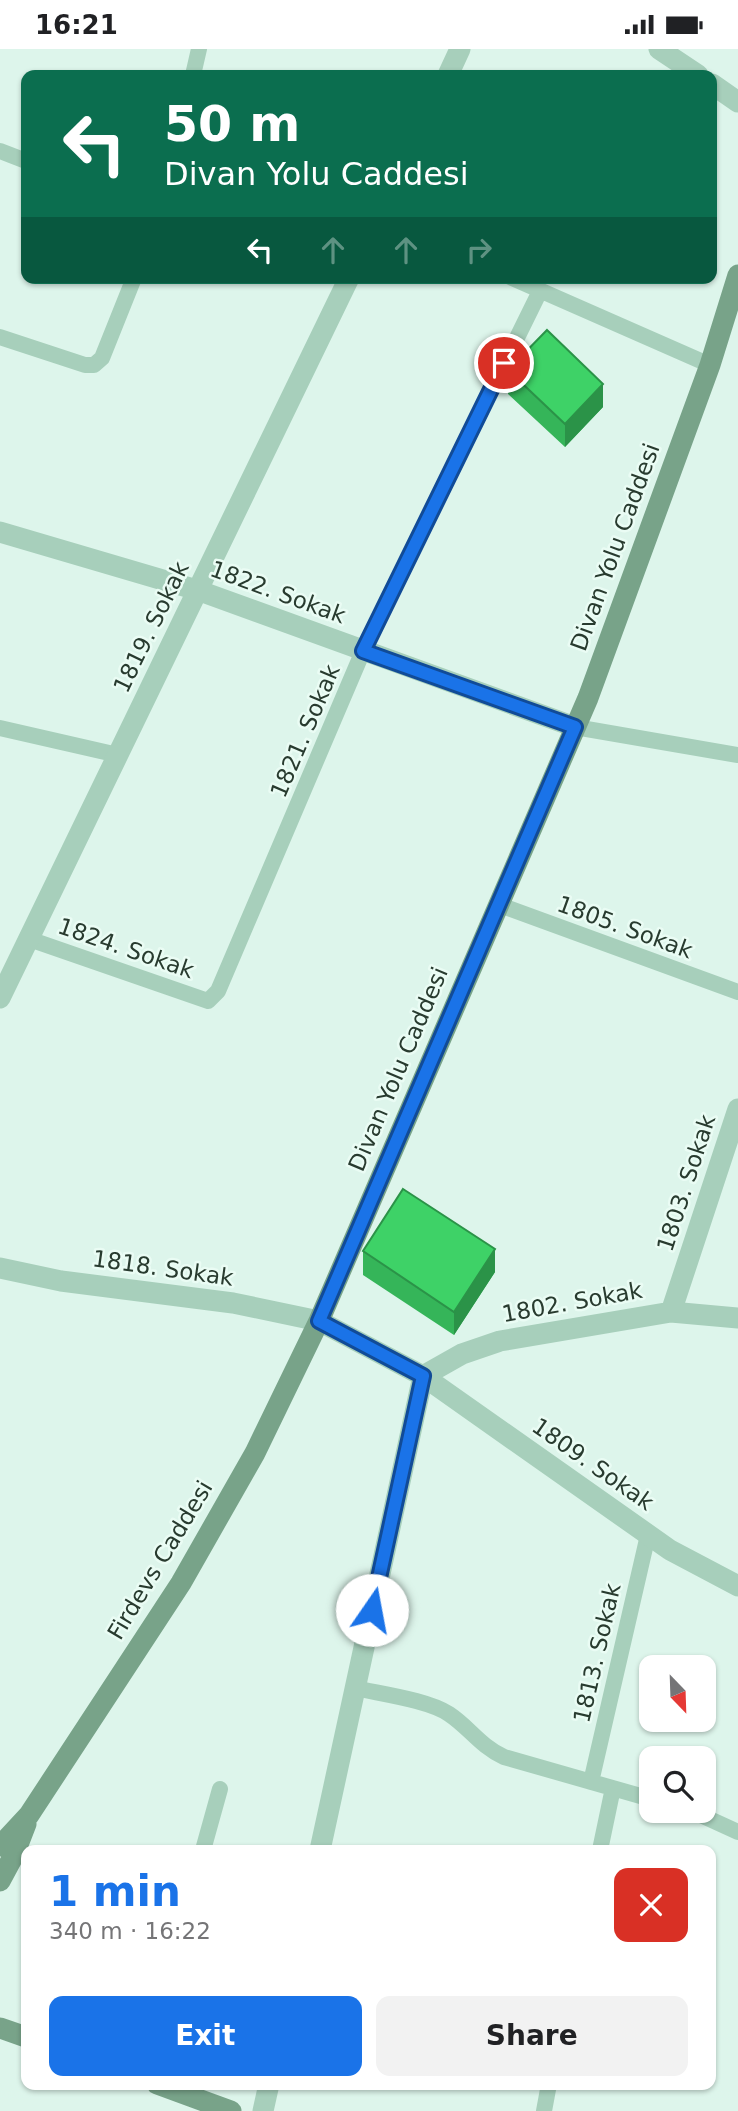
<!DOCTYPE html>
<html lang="en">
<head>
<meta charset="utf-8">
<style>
	:root { --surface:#fff; --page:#f2f2f2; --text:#202124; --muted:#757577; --accent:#1a73e8 }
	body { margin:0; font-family:"DejaVu Sans",sans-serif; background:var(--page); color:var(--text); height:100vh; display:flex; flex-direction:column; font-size:26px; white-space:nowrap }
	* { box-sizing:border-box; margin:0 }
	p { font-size:23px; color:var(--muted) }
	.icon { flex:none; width:38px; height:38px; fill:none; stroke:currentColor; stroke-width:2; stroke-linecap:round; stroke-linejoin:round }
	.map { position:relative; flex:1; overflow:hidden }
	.drawer { position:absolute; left:21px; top:1796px; width:695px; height:245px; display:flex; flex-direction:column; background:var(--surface); border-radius:14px; box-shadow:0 2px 5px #0004 }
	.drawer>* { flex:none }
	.banner { position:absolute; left:21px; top:21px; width:696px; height:214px; border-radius:14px; box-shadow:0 2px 5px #0004; background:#0b6e4f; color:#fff; overflow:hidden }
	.needle { width:46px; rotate:157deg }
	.tools { position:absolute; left:639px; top:1606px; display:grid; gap:14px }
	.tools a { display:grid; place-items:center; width:77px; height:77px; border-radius:14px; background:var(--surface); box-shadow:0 2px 5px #0004; font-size:35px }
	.pin { position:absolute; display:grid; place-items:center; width:60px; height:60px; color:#fff; margin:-30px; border:4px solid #fff; border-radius:50%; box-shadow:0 2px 7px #0007 }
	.me { position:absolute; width:77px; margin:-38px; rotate:12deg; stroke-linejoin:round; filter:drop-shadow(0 0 5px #0008) }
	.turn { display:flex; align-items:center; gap:24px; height:147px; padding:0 28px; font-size:32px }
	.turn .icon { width:91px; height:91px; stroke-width:2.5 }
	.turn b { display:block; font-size:49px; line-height:60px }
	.lanes { display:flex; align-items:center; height:66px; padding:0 28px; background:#0003; justify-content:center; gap:35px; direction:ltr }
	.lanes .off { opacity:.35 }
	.round { display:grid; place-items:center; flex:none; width:74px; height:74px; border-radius:14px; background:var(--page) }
	.overview { display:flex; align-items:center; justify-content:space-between; height:119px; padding:0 28px }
	h1 { font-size:42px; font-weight:600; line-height:52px; color:var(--accent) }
	.action { display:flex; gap:14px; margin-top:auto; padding:14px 28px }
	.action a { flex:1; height:80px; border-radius:14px; background:var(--accent); color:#fff; font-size:28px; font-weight:600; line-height:80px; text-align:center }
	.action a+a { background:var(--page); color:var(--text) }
	.status { display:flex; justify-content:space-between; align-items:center; height:49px; padding:0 35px; background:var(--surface); direction:ltr }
	.status svg { height:19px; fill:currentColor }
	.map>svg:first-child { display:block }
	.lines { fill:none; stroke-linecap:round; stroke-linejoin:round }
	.lane { stroke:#a7cfbb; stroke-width:16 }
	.street { stroke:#a7cfbb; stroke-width:21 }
	.secondary { stroke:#78a389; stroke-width:21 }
	.wall { fill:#35b559 }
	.shaded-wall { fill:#2b9348 }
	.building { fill:#3ed267; stroke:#2b9348; stroke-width:2 }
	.route-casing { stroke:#114b97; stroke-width:18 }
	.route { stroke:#1a73e8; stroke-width:12 }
	.labels { text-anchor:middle; stroke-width:5; stroke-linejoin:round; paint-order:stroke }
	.street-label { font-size:23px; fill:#283b2f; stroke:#eafcf4 }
</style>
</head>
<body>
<div class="status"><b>16:21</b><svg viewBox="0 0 49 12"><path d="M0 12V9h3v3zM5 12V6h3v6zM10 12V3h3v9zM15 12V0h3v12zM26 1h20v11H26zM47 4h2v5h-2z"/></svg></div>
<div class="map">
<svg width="738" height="2062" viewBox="0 0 738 2062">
	<rect width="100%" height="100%" fill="#ddf5eb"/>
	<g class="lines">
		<path class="lane" d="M193,26l6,-26
			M0,102l26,10
			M512,229l198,87
			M0,288l85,28h9l8,-7 32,-80
			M575,678l163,28
			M0,679l118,27
			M497,855l241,88
			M29,890l179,62 10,-10 145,-340 177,-360
			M355,1639c26,6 73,12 94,26 21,14 30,31 55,43l147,42
			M591,1733l57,-247
			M692,1762l46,21
			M203,1801l17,-61
			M600,1801l13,-62
			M544,2062l5,-27"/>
		<path class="street" d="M659,0l39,26
			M448,26l12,-26
			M712,35l26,18
			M0,483l197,58 378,137
			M0,949l349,-720
			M0,1219l61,13 172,22 86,18 104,55 -103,474
			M671,1263l67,-203
			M738,1269l-67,-6 -171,29 -38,13 -39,22 247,174 68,36
			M263,2062l6,-27"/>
		<path class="secondary" d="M0,1797l29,-31 152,-232 74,-130 64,-132 269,-623 122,-333 28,-90
			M0,1832l14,-26 12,-31
			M0,1979l26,9
			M157,2035l74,27"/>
	</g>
	<path class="wall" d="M508,321l95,37 -38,40 -57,-53z
		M363,1202l132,21 -41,63 -91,-60z"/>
	<path class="shaded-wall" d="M603,335v23l-38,40v-23z
		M495,1200v23l-41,63v-23z"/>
	<path class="building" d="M547,281l56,54 -38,40 -57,-54z
		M403,1140l92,60 -41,63 -91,-61z"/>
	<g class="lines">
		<g class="route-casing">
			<path id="route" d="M372,1561l51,-234 -104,-55 256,-594 -212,-76 141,-288"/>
		</g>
		<use href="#route" class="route"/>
	</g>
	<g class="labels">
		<g class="street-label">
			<text transform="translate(615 498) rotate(-70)" y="8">Divan Yolu Caddesi</text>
			<text transform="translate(278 543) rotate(20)" y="8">1822. Sokak</text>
			<text transform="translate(151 578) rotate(-64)" y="8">1819. Sokak</text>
			<text transform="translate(305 682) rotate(-67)" y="8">1821. Sokak</text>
			<text transform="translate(625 878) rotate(20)" y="8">1805. Sokak</text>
			<text transform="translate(126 899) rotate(19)" y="8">1824. Sokak</text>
			<text transform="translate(398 1020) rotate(-67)" y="8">Divan Yolu Caddesi</text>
			<text transform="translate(686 1134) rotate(-72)" y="8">1803. Sokak</text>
			<text transform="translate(163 1219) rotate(8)" y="8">1818. Sokak</text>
			<text transform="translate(572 1253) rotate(-10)" y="8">1802. Sokak</text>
			<text transform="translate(593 1415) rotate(35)" y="8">1809. Sokak</text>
			<text transform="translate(160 1511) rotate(-59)" y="8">Firdevs Caddesi</text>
			<text transform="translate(597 1604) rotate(-77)" y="8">1813. Sokak</text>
		</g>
	</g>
</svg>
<div class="tools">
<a><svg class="needle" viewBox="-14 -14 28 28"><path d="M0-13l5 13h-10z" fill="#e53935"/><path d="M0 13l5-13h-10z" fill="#757577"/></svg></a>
<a><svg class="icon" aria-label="search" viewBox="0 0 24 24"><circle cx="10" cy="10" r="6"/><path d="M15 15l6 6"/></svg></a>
</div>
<div class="pin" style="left:504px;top:314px;background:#d93025"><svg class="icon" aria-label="arrive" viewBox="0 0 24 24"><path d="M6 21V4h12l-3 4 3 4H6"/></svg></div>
<svg class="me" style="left:372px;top:1561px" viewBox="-20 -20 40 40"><circle r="19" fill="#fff"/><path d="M0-13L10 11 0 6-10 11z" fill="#1a73e8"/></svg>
<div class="banner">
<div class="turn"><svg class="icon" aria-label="left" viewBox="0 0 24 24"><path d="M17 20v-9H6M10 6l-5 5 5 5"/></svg><div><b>50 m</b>Divan Yolu Caddesi</div></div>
<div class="lanes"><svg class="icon" aria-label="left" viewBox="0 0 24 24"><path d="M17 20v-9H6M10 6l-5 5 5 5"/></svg><svg class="icon off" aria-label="ahead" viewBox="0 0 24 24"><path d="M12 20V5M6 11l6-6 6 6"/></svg><svg class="icon off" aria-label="ahead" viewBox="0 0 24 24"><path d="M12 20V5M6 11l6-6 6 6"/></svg><svg class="icon off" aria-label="right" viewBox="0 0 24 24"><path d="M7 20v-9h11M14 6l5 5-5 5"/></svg></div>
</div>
<section class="drawer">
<div class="overview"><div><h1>1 min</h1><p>340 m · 16:22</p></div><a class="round" style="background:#d93025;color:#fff"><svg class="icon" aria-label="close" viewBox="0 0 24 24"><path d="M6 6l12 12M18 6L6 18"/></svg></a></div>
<div class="action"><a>Exit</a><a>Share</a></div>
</section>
</div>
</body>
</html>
